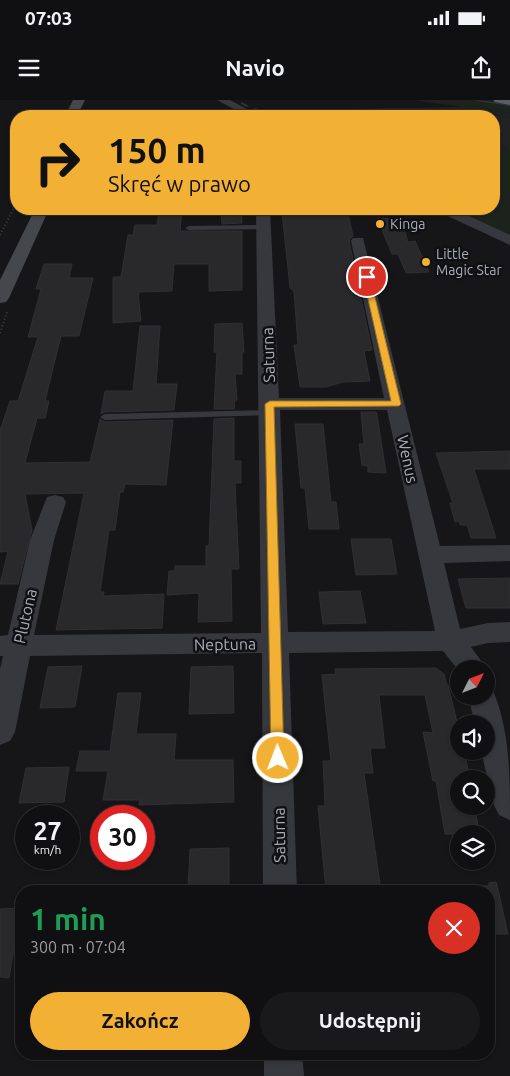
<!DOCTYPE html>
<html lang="pl">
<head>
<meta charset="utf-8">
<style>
	:root { --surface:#101012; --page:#19191b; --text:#f1f3f6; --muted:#9c9d9f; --line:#303032; --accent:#f2b134 }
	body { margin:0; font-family:Ubuntu,sans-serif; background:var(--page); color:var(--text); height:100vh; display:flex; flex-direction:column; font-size:19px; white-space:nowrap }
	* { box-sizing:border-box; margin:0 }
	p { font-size:16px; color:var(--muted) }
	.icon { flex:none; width:28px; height:28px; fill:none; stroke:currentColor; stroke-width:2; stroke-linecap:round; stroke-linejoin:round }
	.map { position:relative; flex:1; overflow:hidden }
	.details { position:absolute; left:15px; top:785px; width:480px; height:175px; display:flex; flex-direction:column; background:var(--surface); border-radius:20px; box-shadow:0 1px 4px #0004,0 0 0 1px var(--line) }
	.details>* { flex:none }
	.top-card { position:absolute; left:10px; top:10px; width:490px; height:105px; border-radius:20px; box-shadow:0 1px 4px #0004,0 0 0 1px var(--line); background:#f2b134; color:#111; overflow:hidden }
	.needle { width:32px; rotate:48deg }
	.controls { position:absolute; left:450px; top:560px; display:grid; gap:10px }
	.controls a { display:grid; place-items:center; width:45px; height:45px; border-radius:50%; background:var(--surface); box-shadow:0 1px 4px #0004,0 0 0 1px var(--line); font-size:25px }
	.speed { position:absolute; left:15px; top:705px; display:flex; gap:10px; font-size:25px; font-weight:700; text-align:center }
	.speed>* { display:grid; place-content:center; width:65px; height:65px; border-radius:50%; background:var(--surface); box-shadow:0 1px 4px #0004,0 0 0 1px var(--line); line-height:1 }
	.speed small { font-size:12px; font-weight:400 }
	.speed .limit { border:8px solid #d22; background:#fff; color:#111 }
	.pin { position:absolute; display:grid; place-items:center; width:42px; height:42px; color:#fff; margin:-21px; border:2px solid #fff; border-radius:50%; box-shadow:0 1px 5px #0007 }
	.me { position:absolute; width:55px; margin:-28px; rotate:359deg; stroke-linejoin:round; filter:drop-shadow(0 0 4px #0008) }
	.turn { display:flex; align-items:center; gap:18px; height:105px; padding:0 15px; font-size:22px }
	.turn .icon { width:65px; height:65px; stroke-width:2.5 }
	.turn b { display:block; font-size:35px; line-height:42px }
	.round { display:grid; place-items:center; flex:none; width:52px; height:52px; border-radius:26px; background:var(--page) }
	.head { display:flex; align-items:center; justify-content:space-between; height:85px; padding:0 15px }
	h1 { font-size:30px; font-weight:700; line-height:38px; color:#1e9e55 }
	.cta { display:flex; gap:10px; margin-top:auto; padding:10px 15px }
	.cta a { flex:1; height:58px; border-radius:30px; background:var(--accent); color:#111; font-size:20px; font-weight:700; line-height:58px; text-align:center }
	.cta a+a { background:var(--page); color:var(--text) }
	.status { display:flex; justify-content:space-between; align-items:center; height:35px; padding:0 25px; background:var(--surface); direction:ltr }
	.status svg { height:14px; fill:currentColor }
	header { display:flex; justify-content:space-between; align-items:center; height:65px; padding:0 15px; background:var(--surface); font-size:22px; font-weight:700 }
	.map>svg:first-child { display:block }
	.built { fill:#222225 }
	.green { fill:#1c231d }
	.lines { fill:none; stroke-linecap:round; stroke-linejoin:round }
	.stream { fill:#2c353c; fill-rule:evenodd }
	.building { fill:#29292c; stroke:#303034 }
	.path-far1 { stroke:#3d3f44; stroke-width:1; stroke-dasharray:1 2; stroke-linecap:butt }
	.path { stroke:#3d3f44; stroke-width:2; stroke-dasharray:1 2.5; stroke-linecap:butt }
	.service { fill:#37383d; fill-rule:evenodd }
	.minor { fill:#37383d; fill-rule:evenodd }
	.secondary { fill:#45474d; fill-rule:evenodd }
	.trunk { fill:#5b5e65; fill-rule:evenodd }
	.route { fill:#f2b134; stroke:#9d7322 }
	.poi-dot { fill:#f2b134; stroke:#111113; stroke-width:2 }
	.labels { text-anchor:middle; stroke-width:5; stroke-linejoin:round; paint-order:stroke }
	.far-poi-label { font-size:14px; fill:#a8adb8; stroke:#111113; text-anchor:start }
	.street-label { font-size:16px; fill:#a8adb8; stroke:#111113 }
</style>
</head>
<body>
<div class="status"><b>07:03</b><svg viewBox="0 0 49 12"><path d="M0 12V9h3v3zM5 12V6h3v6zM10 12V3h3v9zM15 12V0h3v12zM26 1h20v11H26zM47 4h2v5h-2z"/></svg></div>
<header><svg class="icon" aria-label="menu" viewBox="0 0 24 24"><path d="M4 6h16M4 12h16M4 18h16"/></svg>Navio<svg class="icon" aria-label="share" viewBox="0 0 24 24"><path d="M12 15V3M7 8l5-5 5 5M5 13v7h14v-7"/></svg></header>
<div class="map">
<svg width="510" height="976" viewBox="0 0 510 976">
	<rect width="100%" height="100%" fill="#161618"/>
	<path class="built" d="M464,7l46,11v32l-8,-6 -8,-1v-27h-214l-13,-6z"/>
	<path class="green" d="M412,0h78l20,3v15l-46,-11z
		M494,43l8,1 8,6v87l-58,-28h42z"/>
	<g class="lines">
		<path class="stream" d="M476,0l34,4v2l-33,-5z
			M241,2l8,4 -2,1 -6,-3z
			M254,8h2l15,8h-3l-14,-6z"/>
	</g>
	<path class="building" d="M221,109h20l1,14 -20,1z
		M321,109h26l6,27 -4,5 23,109 -8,1 6,30 -27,1 -17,5h-26l-6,-42h4l-4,-54 -4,-3 -8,-76h39z
		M182,111l-2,20h62v59l-33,1v-27h-35l-2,27 -34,1 3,29 -28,2v-46h8l7,-42h5l2,-10h22l2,-13z
		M377,118l24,1 7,23 7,-1 14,31 -23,1 -8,-19h-6z
		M44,164h28l-3,14h24l-14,58h-18l-16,65h4l-4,17h-8l-12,45 65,-1 10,-43 5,3 68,-2 -7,65 -41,-1 -2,8h-3l-5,38h-6l-9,62h4l-1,4 61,-2 -2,34 -106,2 28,-137 -59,1 7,36 -14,54h-18l8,-33 -8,1v-121l10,-30h8l20,-64h-10l13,-48h-5z
		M242,223l2,29h-2v22h-7l2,26h-2l-1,9h-20l3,-57h-3l1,-28z
		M140,226h20l-4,58h21l-3,26 -69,2 -4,2 4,-23h28z
		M361,312h15l1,3 9,58 -18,-1v-6l-6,-1 -3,-21h5z
		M234,318v43h7v22h-6l4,86h-8l1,52 -34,1 1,-29 -32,2 2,-24h6v-5h31v-20h3l5,-127z
		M295,324h28l8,78h5l3,27h-30l-4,-41h-4z
		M510,351v18h-36l22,69h-25l-4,-13h-7l-1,-4 -4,1 -5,-19h3l-17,-50z
		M351,439h40l6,35 -41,1z
		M510,478v30h-44l-8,-29z
		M360,491l6,32 -43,1 -4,-32z
		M82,566l-7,41 -35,1 8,-41z
		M233,566l1,47 -45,1 2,-47z
		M436,568l8,6 3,11h1l11,45v21h5l6,28h-11v27h15l6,28h-35l-9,-53h-3l-10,-49 10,1 -8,-38h-46l6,53h-15l3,25h-9l17,118h-55l-8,-85h7l-2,-45h8l-9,-86 14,-1 -1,-5z
		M118,593h23l-5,41h40l-2,26h59l1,42 -95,3 1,-5h-37l5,-29h-32l4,-20h30z
		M69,667l-5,35 -45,1 7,-35z
		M229,748v43h-41l2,-42z
		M496,782l1,3 11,49h-19v-43h-20l-1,-5h21v-3z
		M21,808l-12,70 -9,-1v-68z"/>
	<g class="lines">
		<path class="path-far1" d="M14,107l2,-4"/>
		<path class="path" d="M0,135l15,-29
			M0,233l7,-21"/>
		<path class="service" d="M263,125h3v4l-77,1 -4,-2 4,-2z
			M270,310l5,3 -2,2 -168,5 -5,-3 5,-3z"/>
		<path class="minor" d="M217,0h13l30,16h-13z
			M256,109h14l9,189h105l-33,-157 2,-3h10l77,308 70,-1v16l-66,2 16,66 28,-6 22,-1v20l-22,1 -17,4 16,22 -1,1 -27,-1v2l-16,-20 -154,2 8,238h-34l-1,-238 -232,3 -15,76 -5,9 -10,4v-76l3,-13h-3v-20l8,-1 22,-95 17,-43 8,-2 8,2 3,5 -12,38 -20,95 227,-2zM280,310h107l48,221 -147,1z
			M437,109h17l56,26v10l-71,-33z
			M486,586l6,2c18,42 18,86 18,132l-11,-5 -5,-10 -13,-54h5v-27h-11l-7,-28h18z
			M264,954h38l2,22h-40z"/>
		<path class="secondary" d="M73,0h12l-8,16h-12z
			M35,109h14l-40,89 -3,4 -6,1v-23z"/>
		<path class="trunk" d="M493,0h17v5l-15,-3z"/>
	</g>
	<path class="route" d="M367,175l3,2 31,127 -2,2 -125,1 10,351 -2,4 -4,2 -5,-2 -2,-4 -6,-354 5,-3h121l-28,-124z"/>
	<g class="poi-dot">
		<circle cx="380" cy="124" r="5"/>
		<circle cx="426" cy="162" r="5"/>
	</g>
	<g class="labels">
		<g class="far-poi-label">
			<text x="390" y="129">Kinga</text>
			<text x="436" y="159">Little<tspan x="436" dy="16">Magic Star</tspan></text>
		</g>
		<g class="street-label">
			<text transform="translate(268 255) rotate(-92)" y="6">Saturna</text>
			<text transform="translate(408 359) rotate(78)" y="6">Wenus</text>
			<text transform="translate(25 516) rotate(-77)" y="6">Plutona</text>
			<text transform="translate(225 544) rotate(-1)" y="6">Neptuna</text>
			<text transform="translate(279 735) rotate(-91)" y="6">Saturna</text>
		</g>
	</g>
</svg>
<div class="controls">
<a><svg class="needle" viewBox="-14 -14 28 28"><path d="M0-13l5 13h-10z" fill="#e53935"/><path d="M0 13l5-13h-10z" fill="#9c9d9f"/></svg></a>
<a><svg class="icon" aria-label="sound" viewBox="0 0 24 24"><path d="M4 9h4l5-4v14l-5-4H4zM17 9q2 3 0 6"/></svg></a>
<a><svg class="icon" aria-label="search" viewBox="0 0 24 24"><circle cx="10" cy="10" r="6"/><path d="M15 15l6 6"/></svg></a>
<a><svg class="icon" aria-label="layers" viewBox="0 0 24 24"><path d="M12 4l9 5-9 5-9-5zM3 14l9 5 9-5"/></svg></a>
</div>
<div class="speed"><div>27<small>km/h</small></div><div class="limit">30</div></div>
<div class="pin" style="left:367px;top:177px;background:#d93025"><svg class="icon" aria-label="arrive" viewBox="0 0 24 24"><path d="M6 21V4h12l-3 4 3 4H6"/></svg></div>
<svg class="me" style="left:278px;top:658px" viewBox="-20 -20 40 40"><circle r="17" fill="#f2b134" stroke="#fff" stroke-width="3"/><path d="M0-11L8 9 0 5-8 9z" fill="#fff"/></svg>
<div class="top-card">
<div class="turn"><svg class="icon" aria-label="right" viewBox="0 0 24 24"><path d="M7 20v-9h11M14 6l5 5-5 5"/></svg><div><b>150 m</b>Skręć w prawo</div></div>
</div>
<section class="details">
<div class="head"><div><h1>1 min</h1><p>300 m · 07:04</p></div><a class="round" style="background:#d93025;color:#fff"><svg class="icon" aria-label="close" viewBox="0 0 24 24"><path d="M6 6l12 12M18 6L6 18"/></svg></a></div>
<div class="cta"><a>Zakończ</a><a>Udostępnij</a></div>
</section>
</div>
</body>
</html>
